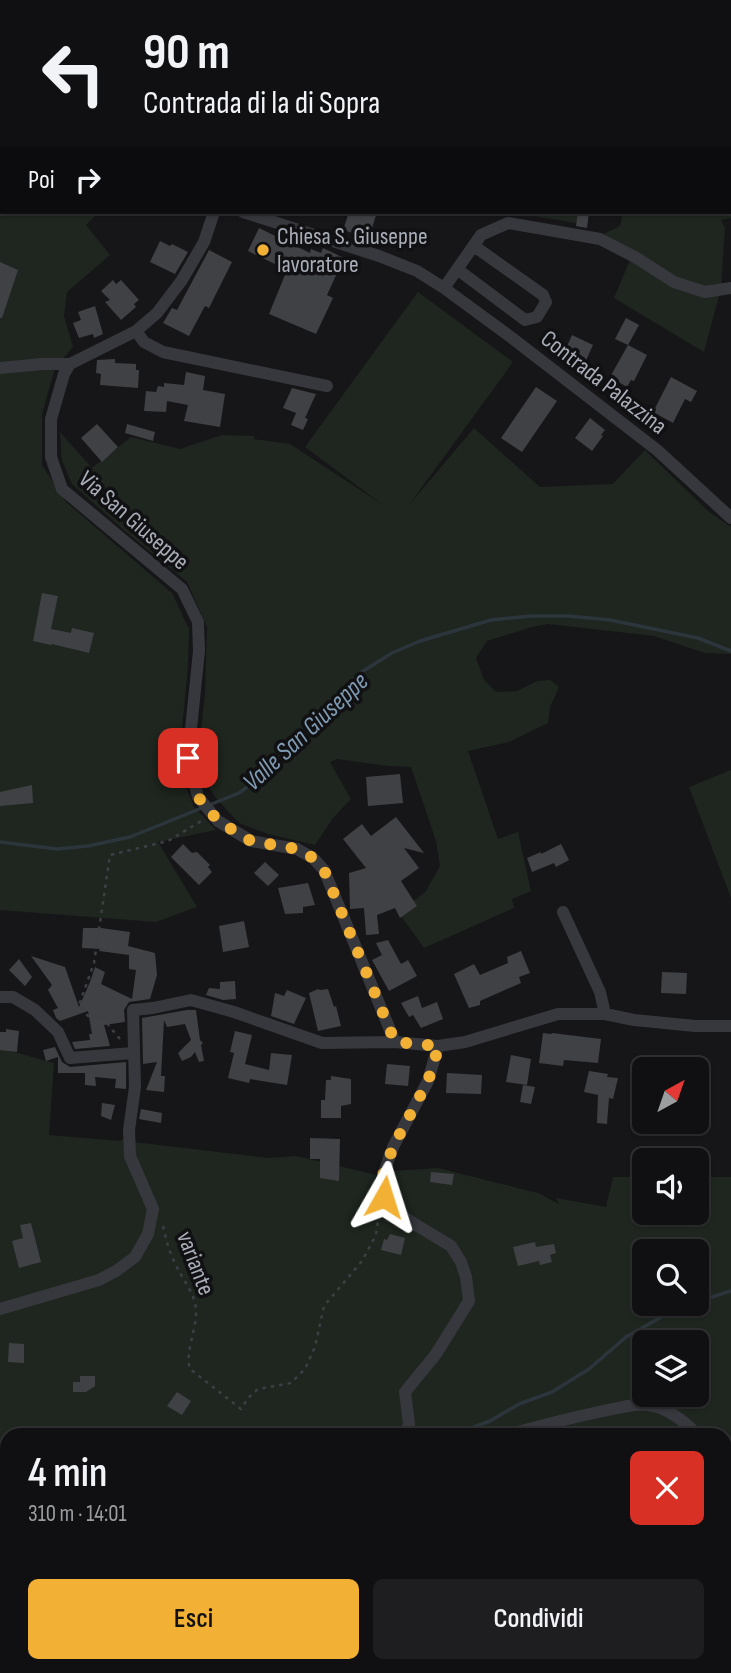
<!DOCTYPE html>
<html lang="it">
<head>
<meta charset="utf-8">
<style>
	:root { --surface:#101012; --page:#1e1e20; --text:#f1f3f6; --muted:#9c9d9f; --line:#303032; --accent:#f2b134 }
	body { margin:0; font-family:"Sofia Sans Condensed",sans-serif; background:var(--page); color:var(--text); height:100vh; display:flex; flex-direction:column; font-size:26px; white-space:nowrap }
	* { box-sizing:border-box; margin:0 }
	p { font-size:23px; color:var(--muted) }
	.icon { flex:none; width:38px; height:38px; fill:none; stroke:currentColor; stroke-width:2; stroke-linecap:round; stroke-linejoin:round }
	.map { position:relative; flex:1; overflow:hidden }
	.sheet { position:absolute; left:0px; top:1428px; width:732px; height:245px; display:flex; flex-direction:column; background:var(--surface); border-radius:21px 21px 0 0; box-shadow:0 2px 5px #0004,0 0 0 2px var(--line) }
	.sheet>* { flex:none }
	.guide { position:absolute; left:0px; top:0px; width:732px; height:214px; box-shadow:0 2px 5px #0004,0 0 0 2px var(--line); background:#101012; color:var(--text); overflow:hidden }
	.needle { width:46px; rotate:40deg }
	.controls { position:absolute; left:632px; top:1057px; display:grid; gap:14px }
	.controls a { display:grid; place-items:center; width:77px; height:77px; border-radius:10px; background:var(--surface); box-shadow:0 2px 5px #0004,0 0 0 2px var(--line); font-size:35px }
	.pin { position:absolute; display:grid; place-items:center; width:60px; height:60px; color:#fff; margin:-30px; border-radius:14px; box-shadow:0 4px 10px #0006 }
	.me { position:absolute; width:77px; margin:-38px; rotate:6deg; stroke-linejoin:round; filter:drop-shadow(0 0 5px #0008) }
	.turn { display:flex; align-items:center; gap:24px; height:147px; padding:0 28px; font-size:32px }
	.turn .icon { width:91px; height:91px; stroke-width:2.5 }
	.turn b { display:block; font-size:49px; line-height:60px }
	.then { display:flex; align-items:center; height:66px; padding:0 28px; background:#0003; gap:14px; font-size:26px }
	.round { display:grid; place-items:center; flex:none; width:74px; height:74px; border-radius:10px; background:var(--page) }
	.summary { display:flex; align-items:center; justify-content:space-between; height:119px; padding:0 28px }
	h1 { font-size:42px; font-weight:600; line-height:52px }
	.cta { display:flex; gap:14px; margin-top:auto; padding:14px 28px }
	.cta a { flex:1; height:80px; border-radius:10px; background:var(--accent); color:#111; font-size:28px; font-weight:600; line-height:80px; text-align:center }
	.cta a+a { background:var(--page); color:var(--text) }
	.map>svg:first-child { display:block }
	.green { fill:#1e261f; fill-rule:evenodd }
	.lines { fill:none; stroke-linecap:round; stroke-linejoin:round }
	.stream { stroke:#2c353c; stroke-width:3.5 }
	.building { fill:#404145 }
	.path { stroke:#3d3f44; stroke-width:2.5; stroke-dasharray:3.5 5; stroke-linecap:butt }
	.minor { stroke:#37383d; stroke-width:12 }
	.route { stroke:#f2b134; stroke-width:12; stroke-dasharray:0 21.6 }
	.poi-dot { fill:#f2b134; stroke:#111113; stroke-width:2.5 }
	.labels { text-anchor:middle; stroke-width:7; stroke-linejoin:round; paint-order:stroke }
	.poi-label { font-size:24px; fill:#a8adb8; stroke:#111113; text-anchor:start }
	.street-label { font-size:24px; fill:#a8adb8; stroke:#111113 }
	.water-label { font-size:26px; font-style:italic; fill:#7f9bb3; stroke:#111113 }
</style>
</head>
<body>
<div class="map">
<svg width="731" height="1673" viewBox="0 0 731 1673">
	<rect width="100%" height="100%" fill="#161618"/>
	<path class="green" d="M293,0h382l2,2h-384z
		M731,29v189l-10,2 4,8 -4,60 -17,64 -90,-54 16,-38 -39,-20 29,-14 3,-14h107v-182z
		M0,134h2v78h97l-13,13 24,30 -43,37 -3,24 9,31 -18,21 -13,46v51l24,37 106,91 17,36 -1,38 -7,73v24l2,15 11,28 22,23 -58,12 39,65 -41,15 -156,-12z
		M510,212h74l-2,12z
		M418,292l95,70 -104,143 65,-77 66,59 73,-3 32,-34 63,61 23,16v127l-26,-1 -51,-17 -106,-12 -16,3 -45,14 -11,17 8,22 12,12 21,-1 20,-10 13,-1 9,7 -9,20 -2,16 -39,19 -41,9 30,88 20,-7 13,59 -19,8 2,9 -90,40 -25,-35 27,-22 14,-25 -4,-25 -25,-74 -23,-1 -51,-7 -7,3 21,37 -18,19 -18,27 -47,-11 -29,-11 -25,-27 -10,-17 -5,-29 6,-57 2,-66 -20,-45 -62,-51 -53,-47 -10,-23 -2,-29 32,36 39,-31 49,12 42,-14 32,1v3l36,5 93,61 -78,-58z
		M731,770v128l-42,-111z
		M0,1048l54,15 -5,72 72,6 1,-2 3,2 143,17 28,-2 81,19 1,-3 60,-4 100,25 21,11 -3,-6 50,9 7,-30h31v36h52l1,-36h34v496h-657l2,-7h648v-231h-717v199l-7,2zM644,1251h52v53h-52zM644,1342h52v53h-52z"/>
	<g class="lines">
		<path class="stream" d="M472,0l3,2
			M41,2l5,-2
			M0,20l2,-1
			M730,90l1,1
			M0,842l57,7 31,-3 42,-9 109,-44 35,-26 27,-29 34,-42 25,-23 32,-20 28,-12 71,-21 40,-4h37l42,4 88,18 33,13
			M696,1302l35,-11
			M453,1435l37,-14 29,-17 33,-12 37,-23 37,-32 46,-26 21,-7
			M0,1622l7,-2
			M116,1673l3,-7
			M348,1673l3,-7"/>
	</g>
	<path class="building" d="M349,212h28l-8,26 -26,-8z
		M578,212h11l-2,16 -11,-2z
		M259,228l51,25 1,-4 10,4 2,-5 21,10 -17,37 6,3 -17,36 -47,-20 18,-44 -39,-19z
		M160,241l10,5 2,-2 16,8 -13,22 -25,-12z
		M209,250l23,12 -23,46 -4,-2 -16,30 -26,-13 9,-15 5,2z
		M0,262l18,8 -16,48h-2z
		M113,280l3,4 5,-4 18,20 -5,4 2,3 -15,13 -16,-18 5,-2 -9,-9z
		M95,306l8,28 -9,4 -1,-4 -14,4 -6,-15 8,-3 -3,-8z
		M626,318l13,7 -11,20 -13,-6z
		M572,335l21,10 -10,22 -21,-10z
		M628,345l19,10 -13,26 -3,-1 -4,7 -17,-10z
		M115,359v4l21,1v6h3l-1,18 -38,-3 1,-11 -5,-1 1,-13z
		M186,372l19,4 -2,14 22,4 -5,33 -36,-6 4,-16 -21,-4 -1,11 -22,-1 2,-20 10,1 2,-6 6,1v-4l20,2z
		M671,377l26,14 -6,11 -6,-3 -12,24 -20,-11z
		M536,387l21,14 -35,51 -21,-14z
		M292,388l24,6 -11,24 3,1 -5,11 -12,-5 5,-12 -13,-5z
		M590,418l15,12 -4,5 2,1 -11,15 -17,-13z
		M97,424l21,23 -16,15 -21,-24z
		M127,424l28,8 -2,9 -28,-8z
		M42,593l16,3 -7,33 20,4 1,-5 22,5 -5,20 -37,-9 -1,1 -18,-4z
		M400,774l3,29 -35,3 -2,-29z
		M32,785l1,18 -33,3v-14z
		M396,817l28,36 -20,-5 15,20 -18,13 16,25 -17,12 -5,-10 -18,7 2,19 -13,1 -2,-27 -14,1 -1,-36 17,-5 -23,-29 19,-15 9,12z
		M183,844l9,9 5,-1 13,13 -2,2 4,5 -13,13 -28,-28z
		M561,844l8,16 -13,7 -2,-4 -22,9 -5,-14 14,-6v2z
		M265,862l14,13 -11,11 -14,-13z
		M308,883l7,22 -12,2v6l-18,1 -7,-26z
		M244,921l5,26 -26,5 -4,-26z
		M83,928h18l29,4 -2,14 27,7 2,22 -7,24 -21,3 -5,8 1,12 -21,3 6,21 -35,3 -3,-7 18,-2 -1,-6h3l-4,-23 -28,10 -4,-3 -3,-8 5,-2 -10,-18 4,-5 -21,-29 34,11 14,40 11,-25 5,-15 10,5 -4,12 31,15 4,-29 -7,-1v-14l-30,-4 1,-2 -18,-1z
		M388,940l13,24 7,-4 9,16 -28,15 -17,-31 10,-5 -6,-12z
		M521,951l9,22 -11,4 2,6 -41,18v4l-11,3 -15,-34 20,-10 6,11 28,-12 -1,-6z
		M19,959l13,18 -7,9 -16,-16z
		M662,972l25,1 -1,21 -25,-1z
		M235,981l1,18 -13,1 -17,-5 3,-7 11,1v-7z
		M318,989l2,1 8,-1 6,18 2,-1 5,20 -23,5 -9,-38z
		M287,990l19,8 -12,26 -23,-8 4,-23 9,3z
		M418,996l4,12 15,-6 6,17 -22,9 -8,-13 -4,2 -8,-14z
		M187,1010h9l4,30 3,3 -2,2 3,16 -5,1 -4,-10 -4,5 -9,4 -4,-8 13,-13 -6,-16 -18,3 -3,-7 -3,56h4l-1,16 -18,-2 11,-28 -14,2 -1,-46z
		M6,1029l13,2 -2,21 -17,-2v-18h6z
		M235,1031l17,4 -7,29 24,6 2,-17 21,2 -5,30 -37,-6 -1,4 -21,-5 6,-25 -4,-1z
		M543,1033l8,1 1,-1 49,6 -3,24 -34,-3 -1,6 -24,-3z
		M55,1047l7,15 8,5 56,-5v27l-11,-1 1,-9 -21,-2 1,9 -11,-1v-12h-27v-16l-12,4 -3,-11z
		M511,1055l20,4 -4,26 -21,-3z
		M387,1064l23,2 -2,20 -23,-2z
		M589,1071l19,3 -1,3 11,1 -5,21 -4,-1 -2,26 -10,-1 1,-28 -14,-3z
		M447,1073l35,2 -1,19 -35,-1z
		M331,1076l20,3v25l-10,2v12h-20v-18h4l1,-20h5z
		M523,1085l12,2 -4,17 -11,-2z
		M102,1103l13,2 -4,15 -10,-4z
		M141,1109l21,4 -1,10 -22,-4z
		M310,1138l30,1 -1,42 -19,-3v-19h-10z
		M431,1172l23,2 -2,11 -22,-3z
		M31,1223l10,39 -22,6 -7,-27 11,-3 -3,-13z
		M390,1234l15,4 -4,17 -20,-5 3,-11 3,1z
		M535,1242l1,5 18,-3 2,9 -6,2 2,7 -12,3 -1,-4 -21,5 -5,-19z
		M9,1343l15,1v19l-16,-1z
		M80,1376h15v10l-9,6h-13v-10h7z
		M177,1392l14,9 -9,14 -15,-9z"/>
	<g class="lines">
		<path class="path" d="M0,20l2,-1
			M120,1039l-11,-13 -6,-10h-15l-9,-11 15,-42 16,-108 58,-14 35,-21
			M163,1226c3,13 6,26 12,37 6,14 16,25 20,40 5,23 -11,46 -5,66l51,40 7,-11 10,-9 33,-6 14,-14 10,-22 9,-41 38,-45 14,-26 3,-22
			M549,1673l4,-7"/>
		<path class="minor" d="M55,0v2
			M185,2v-2
			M214,212l-10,30 -22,38 -25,33 -21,18 -66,33 -6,10 -13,45v38l11,32 120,100 16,33 1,29 -11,107 10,39 20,24 33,20 46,8 16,9 11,12 71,172
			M243,212l136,44 38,15 27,17 68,50 145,112 74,68
			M457,269l68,51 12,-3 9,-15 -3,-7 -69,-49
			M444,288l37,-53 27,-12 92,16 35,18 39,25 31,10 26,-4
			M136,331l8,11 19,10 164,34
			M0,368l42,-4h28
			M563,912l37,80 5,22
			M0,997h13l22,13 23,22 12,26 63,-5
			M0,1309l99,-29 17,-9 19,-14 13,-23 5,-25 -23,-53 -1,-26 6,-43 -2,-77 20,-2 38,-8 43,12 88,31 73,-1 43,4 27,-4 93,-28h47l29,6 61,6h36
			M405,1435l4,-11 -4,-32 31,-38 33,-53 -3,-24 -5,-15 -10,-16 -58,-35 -9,-14 -1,-22 10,-28 35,-66 10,-35
			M507,1435c32,-9 63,-17 96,-24 17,-3 36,-10 54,-4 14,4 31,17 40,28
			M724,1444l7,-1"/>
	</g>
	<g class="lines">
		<path class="route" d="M188,758l10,39 20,24 33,20 46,8 16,9 11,12 71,172 44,4 -11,35 -35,66 -10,28 1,22"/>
	</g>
	<circle class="poi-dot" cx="263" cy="250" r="7"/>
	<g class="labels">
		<g class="poi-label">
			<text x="277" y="244">Chiesa S. Giuseppe<tspan x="277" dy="28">lavoratore</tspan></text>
		</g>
		<g class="street-label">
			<text transform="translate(604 382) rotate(38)" y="8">Contrada Palazzina</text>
			<text transform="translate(134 520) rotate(41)" y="8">Via San Giuseppe</text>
			<text transform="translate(196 1263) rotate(69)" y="8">variante</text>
		</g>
		<g class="water-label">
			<text transform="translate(305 731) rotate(-43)" y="9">Valle San Giuseppe</text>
		</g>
	</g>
</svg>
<div class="controls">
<a><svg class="needle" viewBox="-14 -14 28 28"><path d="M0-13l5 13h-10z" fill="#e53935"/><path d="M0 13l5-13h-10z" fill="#9c9d9f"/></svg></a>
<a><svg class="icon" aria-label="sound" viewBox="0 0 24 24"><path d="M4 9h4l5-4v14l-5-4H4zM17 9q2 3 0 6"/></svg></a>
<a><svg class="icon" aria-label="search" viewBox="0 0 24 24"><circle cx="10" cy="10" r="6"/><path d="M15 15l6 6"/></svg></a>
<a><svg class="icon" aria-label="layers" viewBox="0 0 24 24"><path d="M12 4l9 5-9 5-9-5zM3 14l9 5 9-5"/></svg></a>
</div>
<div class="pin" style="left:188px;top:758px;background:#d93025"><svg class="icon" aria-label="arrive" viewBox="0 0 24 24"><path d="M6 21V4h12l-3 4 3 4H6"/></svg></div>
<svg class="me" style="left:384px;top:1197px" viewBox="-20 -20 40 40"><path d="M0-17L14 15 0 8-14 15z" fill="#f2b134" stroke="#fff" stroke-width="4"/></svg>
<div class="guide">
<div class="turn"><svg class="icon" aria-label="left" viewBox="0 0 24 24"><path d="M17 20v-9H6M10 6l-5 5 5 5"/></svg><div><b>90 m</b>Contrada di la di Sopra</div></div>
<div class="then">Poi<svg class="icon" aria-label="right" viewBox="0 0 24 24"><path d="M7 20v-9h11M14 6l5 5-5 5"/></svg></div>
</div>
<section class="sheet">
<div class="summary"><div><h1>4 min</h1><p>310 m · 14:01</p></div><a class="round" style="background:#d93025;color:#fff"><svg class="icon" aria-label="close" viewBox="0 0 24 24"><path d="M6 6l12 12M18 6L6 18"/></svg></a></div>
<div class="cta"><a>Esci</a><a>Condividi</a></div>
</section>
</div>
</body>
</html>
